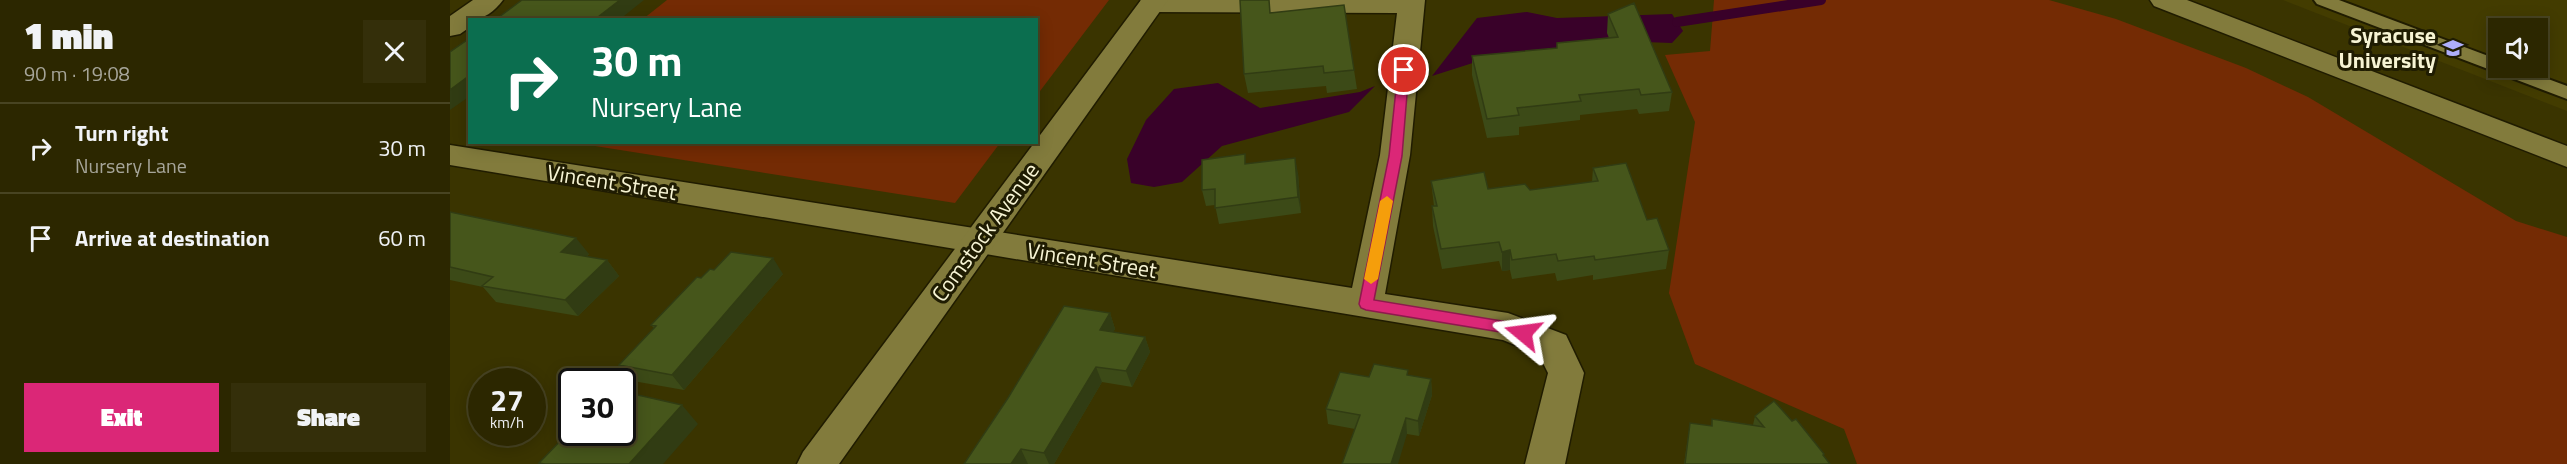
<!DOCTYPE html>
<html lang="en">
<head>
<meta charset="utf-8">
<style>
	:root { --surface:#2c2700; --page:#342f0a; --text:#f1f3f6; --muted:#a6a599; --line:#484422; --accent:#db2777 }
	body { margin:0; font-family:"Titillium Web",sans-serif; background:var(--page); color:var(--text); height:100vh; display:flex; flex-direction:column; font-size:22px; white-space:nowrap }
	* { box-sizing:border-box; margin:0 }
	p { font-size:20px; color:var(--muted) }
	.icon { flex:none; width:33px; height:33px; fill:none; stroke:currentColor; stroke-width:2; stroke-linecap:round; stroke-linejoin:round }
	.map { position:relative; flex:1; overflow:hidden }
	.drawer { display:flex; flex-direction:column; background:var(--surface); width:450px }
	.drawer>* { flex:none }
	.banner { position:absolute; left:18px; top:18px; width:570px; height:126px; border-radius:0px; box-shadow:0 3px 15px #0003,0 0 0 2px var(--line); background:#0b6e4f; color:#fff; overflow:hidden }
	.controls { position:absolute; left:2038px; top:18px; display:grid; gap:12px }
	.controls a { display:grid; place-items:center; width:60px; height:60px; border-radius:0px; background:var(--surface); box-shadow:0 3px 15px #0003,0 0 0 2px var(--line); font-size:30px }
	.speed { position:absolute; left:18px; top:368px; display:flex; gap:12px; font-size:30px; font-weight:700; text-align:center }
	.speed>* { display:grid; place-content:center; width:78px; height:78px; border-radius:50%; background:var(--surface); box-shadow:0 3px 15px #0003,0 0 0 2px var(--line); line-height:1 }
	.speed small { font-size:15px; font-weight:400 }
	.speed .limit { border:3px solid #111; border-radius:9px; background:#fff; color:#111 }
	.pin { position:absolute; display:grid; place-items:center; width:51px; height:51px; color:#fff; margin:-26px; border:3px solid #fff; border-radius:50%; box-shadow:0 2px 6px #0007 }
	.me { position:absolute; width:66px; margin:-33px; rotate:286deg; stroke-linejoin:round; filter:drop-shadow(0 0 4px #0008) }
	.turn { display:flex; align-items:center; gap:21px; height:126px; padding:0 24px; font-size:27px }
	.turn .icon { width:78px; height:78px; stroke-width:2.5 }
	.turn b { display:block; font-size:42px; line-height:51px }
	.round { display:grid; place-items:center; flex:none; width:63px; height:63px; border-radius:0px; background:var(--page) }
	.head { display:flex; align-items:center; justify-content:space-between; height:102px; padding:0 24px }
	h1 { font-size:36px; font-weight:800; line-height:45px }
	.primary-button { display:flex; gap:12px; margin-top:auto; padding:12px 24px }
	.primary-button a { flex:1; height:69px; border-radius:0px; background:var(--accent); color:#fff; font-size:24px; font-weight:800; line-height:69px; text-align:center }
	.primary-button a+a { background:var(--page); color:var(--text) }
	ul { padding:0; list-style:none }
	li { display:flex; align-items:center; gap:18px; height:90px; padding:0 24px; border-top:2px solid var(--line) }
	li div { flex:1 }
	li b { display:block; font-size:22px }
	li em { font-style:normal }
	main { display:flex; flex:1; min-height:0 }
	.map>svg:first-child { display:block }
	.built { fill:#433c00; fill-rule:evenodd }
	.green { fill:#742b04 }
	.water { fill:#390129 }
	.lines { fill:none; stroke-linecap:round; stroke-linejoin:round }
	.stream { stroke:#390129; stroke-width:10 }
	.service-casing { stroke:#201c00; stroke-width:4 }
	.minor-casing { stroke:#201c00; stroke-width:3 }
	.tertiary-casing { stroke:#201c00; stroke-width:3 }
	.service { fill:#827b3c; fill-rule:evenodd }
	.minor { fill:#827b3c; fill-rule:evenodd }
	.tertiary { fill:#827b3c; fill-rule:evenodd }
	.wall { fill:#3c4a17 }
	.shaded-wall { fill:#313c13 }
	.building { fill:#46561b; stroke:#313c13; stroke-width:1.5 }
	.route { fill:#db2777; stroke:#8e194d; stroke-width:1.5 }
	.slow { fill:#f59e0b }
	.labels { text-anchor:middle; stroke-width:6; stroke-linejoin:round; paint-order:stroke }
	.poi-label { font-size:22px; font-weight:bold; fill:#f7f4d4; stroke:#1f1c02; text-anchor:end }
	.street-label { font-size:22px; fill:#f7f4d4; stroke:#1f1c02 }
</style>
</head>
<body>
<main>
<section class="drawer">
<div class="head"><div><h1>1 min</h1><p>90 m · 19:08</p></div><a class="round"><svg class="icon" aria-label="close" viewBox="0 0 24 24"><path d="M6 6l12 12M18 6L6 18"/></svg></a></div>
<ul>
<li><svg class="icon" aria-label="right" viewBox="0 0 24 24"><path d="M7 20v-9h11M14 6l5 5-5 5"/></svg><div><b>Turn right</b><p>Nursery Lane</p></div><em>30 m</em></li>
<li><svg class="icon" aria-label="arrive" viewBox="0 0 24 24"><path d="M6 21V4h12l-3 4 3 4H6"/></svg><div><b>Arrive at destination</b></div><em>60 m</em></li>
</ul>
<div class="primary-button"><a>Exit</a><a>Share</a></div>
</section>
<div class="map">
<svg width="2117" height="464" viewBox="0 0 2117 464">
	<rect width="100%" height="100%" fill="#3a3400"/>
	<path class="built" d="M1833,0h284v111zM2049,28h39v40h-39z"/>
	<path class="green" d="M217,0h442l-72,95 -1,-75 -393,-1z
		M1264,0h335l67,19 130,49 62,29 208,124 51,16v227h-710l-13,-35 -149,-65 -26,-71 26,-171 -30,-67 45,-4z
		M126,143l424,-1v1l-45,60z"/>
	<path class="water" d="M1077,12l30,6 115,-4 11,17 -11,12 -55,-2 -48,16 -65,-4 -72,23 45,-58z
		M768,83l42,25 100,-16 15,-6 -26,26 -127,34 -40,36 -28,5 -23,-4 -4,-24 19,-39 28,-31z"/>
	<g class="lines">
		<path class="stream" d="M1227,22l144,-22"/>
		<g class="service-casing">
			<path id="service" d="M1864,0h25l160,60v8h19l49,18v13l-250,-95z"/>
		</g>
		<g class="minor-casing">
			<path id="minor" d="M23,0h30c-8,11 -20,20 -33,20v7l-10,7 -10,2v-20z
				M691,0h284l-15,155 -25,139 123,19 58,22 18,38 -19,91h-40l23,-91 -9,-18 -36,-15 -1053,-175v-20l902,143 28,-133 17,-142 -245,-1 -9,-2 -4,-6z"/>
		</g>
		<g class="tertiary-casing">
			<path id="tertiary" d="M691,0h27l-329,464h-42l6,-12z
				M1700,0h37l380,146v21l-413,-161z"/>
		</g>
		<use href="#service" class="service"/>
		<use href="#minor" class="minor"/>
		<use href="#tertiary" class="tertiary"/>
	</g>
	<path class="wall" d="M822,13l82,57 3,19 -30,4 -1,-7 -78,7 -4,-19z
		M1158,14l64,78 -3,19 -30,3 -2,-5 -57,6v5l-61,7v8l-32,3 -15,-63v-19l85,-8 52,-10 -2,-5z
		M797,163l51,10 3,40 -82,11 -4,-19 -9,1 -4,-16z
		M1143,168l54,52 22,30 -3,19 -73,11v-5l-36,6 -2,-8 -43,6 -2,-9 -8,1 -3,-10 -57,8 -9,-43 -1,-20h2l-3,-25 57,8 42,1 62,-8z
		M0,212l139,42 -3,3 21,3 12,16 -41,40 -82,-14 -13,-15 -33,-7z
		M264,270l69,4 -99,116 -51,-9 -14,-16 35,-37 -3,-3 50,-47z
		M660,313l5,16 -2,3 32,5 5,15 -18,35 -30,-5 -48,82h-90z
		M959,376l22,3 1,16 -13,41 -12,-2 -52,-5 -27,-5 -2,-15 43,-32z
		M1305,416l37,5 32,33v2l6,8h-146l6,-41 21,3 1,-7 41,6z"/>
	<path class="shaded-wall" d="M170,0h24l-25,20h-25z
		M20,75v21l-20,14v-20z
		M845,158l3,15 3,40 -3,-16z
		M126,238l13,16 -15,14 -13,-16z
		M1060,250v20l-8,1v-19z
		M323,258l10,16 -99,116 -12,-15z
		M157,260l12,16 -41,40 -13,-16z
		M660,313l5,16 -9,16 -6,-15z
		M695,337l5,15 -18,35 -6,-16z
		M646,367l6,15 -48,82h-5l-5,-11z
		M981,379l1,16 -13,41 -1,-15z
		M232,405l16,19 -35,40h-34z
		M956,418l1,16 -9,30h-7z
		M571,449l7,15h-17z"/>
	<path class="building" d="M72,0h98l-26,20h-99z
		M790,0h29l1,13 74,-8 10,65 -30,3 -1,-7 -79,8z
		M1184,3l38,89 -31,3 -2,-6 -60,6 2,6 -64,7 2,7 -32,4 -15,-63 85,-8v-5l61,-6 -10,-23z
		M20,38v37l-20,15v-38z
		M795,154v10l50,-6 3,39 -83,11v-19l-13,1v-30z
		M1176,163l21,57 10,-2 12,32 -74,10 -1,-4 -36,5 -2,-7 -44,6 -2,-10 -8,2 -3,-10 -58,7 -9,-43h5l-6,-25 53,-9 4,17 37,-5 5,6 68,-9 -5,-13z
		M0,212l126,26 -15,14 46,8 -42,40 -83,-14 11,-9 -43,-10z
		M281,252l42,6 -101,117 -53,-10 37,-39 -5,-1 46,-48 4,1 9,-9 4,1z
		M614,306l46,7 -10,17 45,7 -19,34 -30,-4 -52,86 -23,-4 -10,15h-47l44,-66z
		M924,364l34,6 -1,5 24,4 -13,42 -12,-3 -15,46h-49l18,-49 -34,-6 14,-37 29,5z
		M179,393l53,12 -53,59h-84l-6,-1 29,-30 19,5 6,-6h29v-31z
		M1324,401l18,20 4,-2 28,35 -1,1 7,9h-145l5,-41 22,3v-7l52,8 -9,-11z"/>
	<path class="route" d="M954,66l5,4 -7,86 -28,144 134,22 20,7 2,4 -2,4 -5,2 -17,-6 -140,-23 -5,-2 -2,-4 30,-148 9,-86z"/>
	<path class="slow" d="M937,196l6,5 -15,78 -7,5 -7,-5 16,-78z"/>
	<defs>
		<g id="university-bare" transform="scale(1.62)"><path d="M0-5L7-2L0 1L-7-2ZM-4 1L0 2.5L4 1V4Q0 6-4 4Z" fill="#aeaefb" stroke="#1f1c02" stroke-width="2.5" paint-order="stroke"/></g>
	</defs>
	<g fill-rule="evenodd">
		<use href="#university-bare" x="2003" y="48"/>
	</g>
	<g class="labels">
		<g class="poi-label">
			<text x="1986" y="43">Syracuse<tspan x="1986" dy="25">University</tspan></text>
		</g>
		<g class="street-label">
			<text transform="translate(162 182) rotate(9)" y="8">Vincent Street</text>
			<text transform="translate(535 232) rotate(-54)" y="8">Comstock Avenue</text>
			<text transform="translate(642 260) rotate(9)" y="8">Vincent Street</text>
		</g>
	</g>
</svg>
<div class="controls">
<a><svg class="icon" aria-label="sound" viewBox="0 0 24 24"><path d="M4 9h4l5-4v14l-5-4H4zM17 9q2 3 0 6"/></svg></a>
</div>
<div class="speed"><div>27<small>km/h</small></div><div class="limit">30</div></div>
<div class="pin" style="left:954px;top:70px;background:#d93025"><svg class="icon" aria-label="arrive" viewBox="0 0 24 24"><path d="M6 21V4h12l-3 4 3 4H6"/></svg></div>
<svg class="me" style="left:1073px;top:333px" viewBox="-20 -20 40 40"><path d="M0-17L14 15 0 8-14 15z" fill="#db2777" stroke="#fff" stroke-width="4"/></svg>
<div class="banner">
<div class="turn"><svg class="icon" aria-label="right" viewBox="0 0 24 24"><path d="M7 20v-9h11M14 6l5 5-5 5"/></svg><div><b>30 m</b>Nursery Lane</div></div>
</div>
</div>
</main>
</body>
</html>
